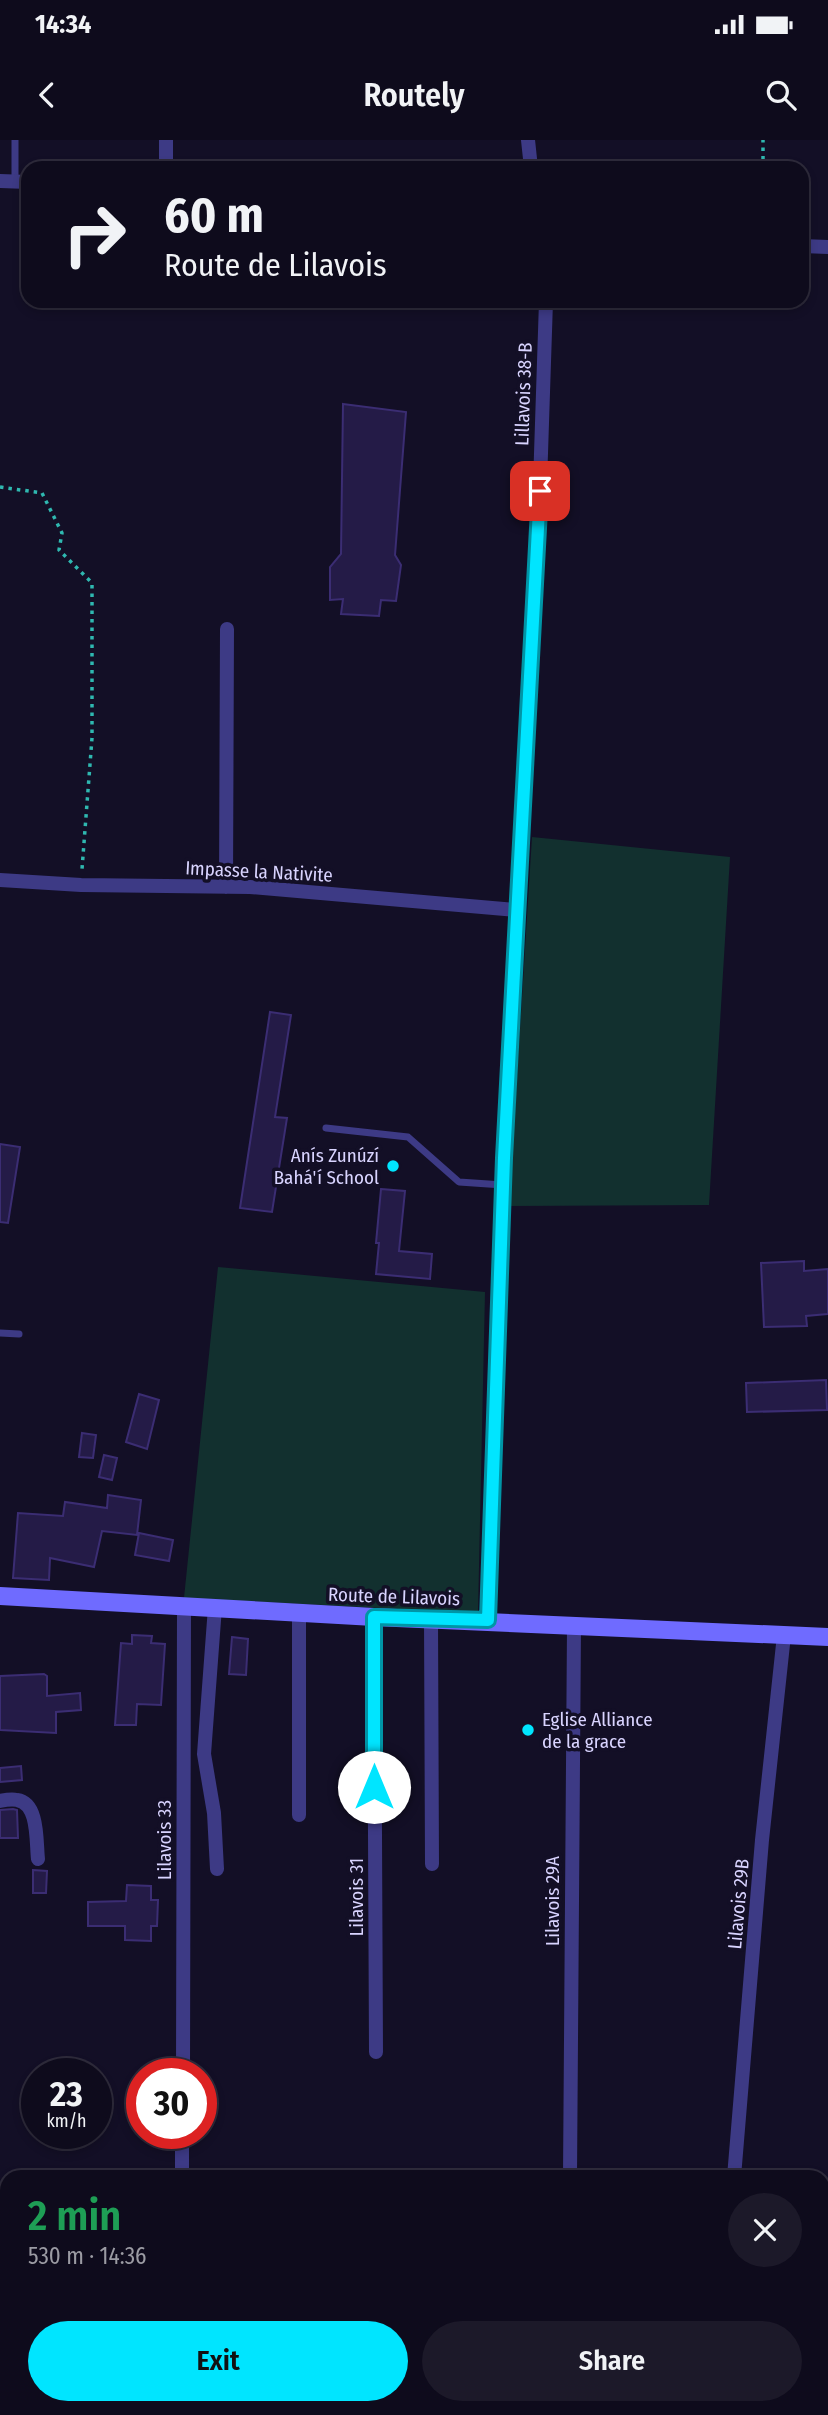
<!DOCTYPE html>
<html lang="en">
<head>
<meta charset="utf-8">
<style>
	:root { --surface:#0e0b1c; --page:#1c1929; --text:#f1f3f6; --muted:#9b9ba3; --line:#2e2b3b; --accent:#00e5ff }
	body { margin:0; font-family:"Fira Sans Condensed",sans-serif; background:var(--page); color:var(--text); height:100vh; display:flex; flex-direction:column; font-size:26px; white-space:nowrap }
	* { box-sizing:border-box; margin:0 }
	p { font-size:23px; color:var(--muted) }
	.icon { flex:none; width:38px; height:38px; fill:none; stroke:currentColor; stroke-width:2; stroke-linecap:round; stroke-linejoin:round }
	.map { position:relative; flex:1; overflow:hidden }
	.details { position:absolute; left:0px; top:2030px; width:830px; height:245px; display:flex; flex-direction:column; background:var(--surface); border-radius:21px 21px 0 0; box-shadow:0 4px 10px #0003,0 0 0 2px var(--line) }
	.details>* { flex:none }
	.hud { position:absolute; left:21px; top:21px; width:788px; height:147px; border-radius:21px; box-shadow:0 4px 10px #0003,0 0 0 2px var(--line); background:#0e0b1c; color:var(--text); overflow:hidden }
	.speed { position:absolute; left:21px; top:1918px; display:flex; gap:14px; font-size:35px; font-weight:700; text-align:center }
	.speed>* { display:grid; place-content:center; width:91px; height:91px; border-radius:50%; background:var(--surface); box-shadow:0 4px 10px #0003,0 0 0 2px var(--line); line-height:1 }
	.speed small { font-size:18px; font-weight:400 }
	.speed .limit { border:10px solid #d22; background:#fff; color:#111 }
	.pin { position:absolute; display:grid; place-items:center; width:60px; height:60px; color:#fff; margin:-30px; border-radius:14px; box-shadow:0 4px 10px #0006 }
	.me { position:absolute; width:77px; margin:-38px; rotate:0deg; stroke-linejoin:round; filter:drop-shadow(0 0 5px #0008) }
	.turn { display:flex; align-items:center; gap:24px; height:147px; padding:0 28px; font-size:32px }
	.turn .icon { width:91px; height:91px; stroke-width:2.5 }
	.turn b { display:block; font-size:49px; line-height:60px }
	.round { display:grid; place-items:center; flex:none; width:74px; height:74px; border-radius:37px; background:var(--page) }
	.headline { display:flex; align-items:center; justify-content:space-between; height:119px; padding:0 28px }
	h1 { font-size:42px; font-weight:600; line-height:52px; color:#1e9e55 }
	.button { display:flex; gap:14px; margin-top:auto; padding:14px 28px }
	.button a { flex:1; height:80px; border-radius:42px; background:var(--accent); color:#111; font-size:28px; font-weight:600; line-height:80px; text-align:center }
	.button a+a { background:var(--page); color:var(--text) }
	.status { display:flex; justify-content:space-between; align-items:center; height:49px; padding:0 35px; background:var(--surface); direction:ltr }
	.status svg { height:19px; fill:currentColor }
	header { display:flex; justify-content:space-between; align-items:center; height:91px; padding:0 28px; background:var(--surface); font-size:32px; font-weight:600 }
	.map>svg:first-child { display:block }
	.green { fill:#12302f }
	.building { fill:#241b47; stroke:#3b2d73; stroke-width:2 }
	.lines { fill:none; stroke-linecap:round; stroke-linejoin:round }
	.path { stroke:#2fb8b0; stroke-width:3.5; stroke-dasharray:3.5 5; stroke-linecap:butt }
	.lane { stroke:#3d3a85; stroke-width:7 }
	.street { stroke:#3d3a85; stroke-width:14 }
	.secondary { stroke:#6f6bff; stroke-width:18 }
	.route-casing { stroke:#0095a6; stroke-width:18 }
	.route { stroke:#00e5ff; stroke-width:12 }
	.poi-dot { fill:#00e5ff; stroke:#130f26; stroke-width:2.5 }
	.labels { text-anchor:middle; stroke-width:7; stroke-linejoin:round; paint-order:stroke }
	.street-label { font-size:19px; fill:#d9d4ff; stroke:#130f26 }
	.poi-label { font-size:19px; fill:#d9d4ff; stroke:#130f26; text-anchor:end }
</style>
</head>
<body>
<div class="status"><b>14:34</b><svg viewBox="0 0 49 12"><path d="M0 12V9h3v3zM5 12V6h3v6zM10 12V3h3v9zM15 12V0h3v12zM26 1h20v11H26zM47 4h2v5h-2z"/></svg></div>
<header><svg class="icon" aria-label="back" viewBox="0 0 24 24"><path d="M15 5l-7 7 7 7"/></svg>Routely<svg class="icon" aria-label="search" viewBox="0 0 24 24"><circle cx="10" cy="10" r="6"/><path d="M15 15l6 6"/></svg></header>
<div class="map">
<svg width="828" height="2275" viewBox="0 0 828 2275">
	<rect width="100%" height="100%" fill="#130f26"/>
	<path class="green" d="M532,697l198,20 -21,348 -200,1z
		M218,1127l267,25 -7,321 -294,-15z"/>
	<path class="building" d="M343,264l63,8 -11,143 6,10 -5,36 -15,-1 -2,16 -38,-2 2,-15 -13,1v-33l11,-13z
		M270,872l21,3 -16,102 12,1 -15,94 -32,-4z
		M0,1004l20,3 -12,76 -8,-1z
		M381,1049l24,2 -6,60 33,3 -2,25 -54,-5 3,-31h-3z
		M804,1121v10l24,-2v45l-22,2 1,10 -43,1 -3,-64z
		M826,1240l1,30 -80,2 -1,-29z
		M139,1254l20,6 -12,49 -21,-7z
		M82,1293l14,2 -3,23 -14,-1z
		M104,1315l13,3 -5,22 -13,-3z
		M108,1355l33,5 -4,35 -35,-4 -8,36 -44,-9 -1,22 -36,-2 5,-65 45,3 2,-14 42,6z
		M139,1393l34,7 -4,21 -34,-6z
		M132,1495l20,1 -1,7 14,1 -4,61 -24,-1 -1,21h-21l6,-82 11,1z
		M232,1497l16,2 -2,36 -17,-1z
		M44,1534l3,2v20l33,-3 1,17 -25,2v21l-56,-3v-54z
		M21,1626l1,14 -22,2v-14z
		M13,1669l4,1 1,28h-18v-28z
		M33,1730l14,1 -1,22h-13z
		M127,1745l24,1v14h7l-1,26h-6v15l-26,-1v-14h-37v-24l38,-1z"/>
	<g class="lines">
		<path class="path" d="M763,28v-28
			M0,347l42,6 20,40 -3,17 33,33v155l-10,131"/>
		<path class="lane" d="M15,41v-41
			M326,988l82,9 51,45 44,3
			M0,1193l19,1"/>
		<path class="street" d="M528,0l3,28
			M166,28v-28
			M0,41l28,1
			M802,106l26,1
			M0,740l81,5 169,2 266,23
			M226,747l1,-258
			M215,1467l-11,147 10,59 3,56
			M299,1472v203
			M374,1477l2,435
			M431,1479l1,245
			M487,1480l16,-435 35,-640 8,-244
			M0,1661c5,-1 12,-2 17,-1 22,3 19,42 21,59
			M183,1934l1,-468
			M182,2037v-44
			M570,2037l4,-551
			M734,2037l28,-337 22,-205
			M177,2275v-7
			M435,2275v-7
			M717,2275l1,-7"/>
		<path class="secondary" d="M0,1456l374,21 454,20"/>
	</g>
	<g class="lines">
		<g class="route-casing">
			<path id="route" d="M374,1647v-170l114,3 16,-462 36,-667"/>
		</g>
		<use href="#route" class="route"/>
	</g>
	<g class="poi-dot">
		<circle cx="393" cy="1026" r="7"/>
		<circle cx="528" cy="1590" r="7"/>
	</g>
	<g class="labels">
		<g class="street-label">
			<text transform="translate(523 254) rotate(-88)" y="7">Lillavois 38-B</text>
			<text transform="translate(259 731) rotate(3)" y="7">Impasse la Nativite</text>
			<text transform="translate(394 1456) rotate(2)" y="7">Route de Lilavois</text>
			<text transform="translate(164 1700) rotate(-90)" y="7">Lilavois 33</text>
			<text transform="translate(356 1757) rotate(-90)" y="7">Lilavois 31</text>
			<text transform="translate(552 1761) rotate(-90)" y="7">Lilavois 29A</text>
			<text transform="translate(738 1764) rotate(-85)" y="7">Lilavois 29B</text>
		</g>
		<g class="poi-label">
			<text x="379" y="1022">Anís Zunúzí<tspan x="379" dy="22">Bahá'í School</tspan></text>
			<text x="542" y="1586" text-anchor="start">Eglise Alliance<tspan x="542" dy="22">de la grace</tspan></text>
		</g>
	</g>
</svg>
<div class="speed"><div>23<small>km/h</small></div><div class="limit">30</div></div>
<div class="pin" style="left:540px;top:351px;background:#d93025"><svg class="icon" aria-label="arrive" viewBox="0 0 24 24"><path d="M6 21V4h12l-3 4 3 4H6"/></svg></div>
<svg class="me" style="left:374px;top:1647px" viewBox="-20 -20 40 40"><circle r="19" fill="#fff"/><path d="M0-13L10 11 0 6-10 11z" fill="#00e5ff"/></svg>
<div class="hud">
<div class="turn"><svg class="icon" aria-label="right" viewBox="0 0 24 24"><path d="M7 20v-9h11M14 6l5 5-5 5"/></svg><div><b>60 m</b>Route de Lilavois</div></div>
</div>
<section class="details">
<div class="headline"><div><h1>2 min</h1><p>530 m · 14:36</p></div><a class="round"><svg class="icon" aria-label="close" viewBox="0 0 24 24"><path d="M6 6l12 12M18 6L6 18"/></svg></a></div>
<div class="button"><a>Exit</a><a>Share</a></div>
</section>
</div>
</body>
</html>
